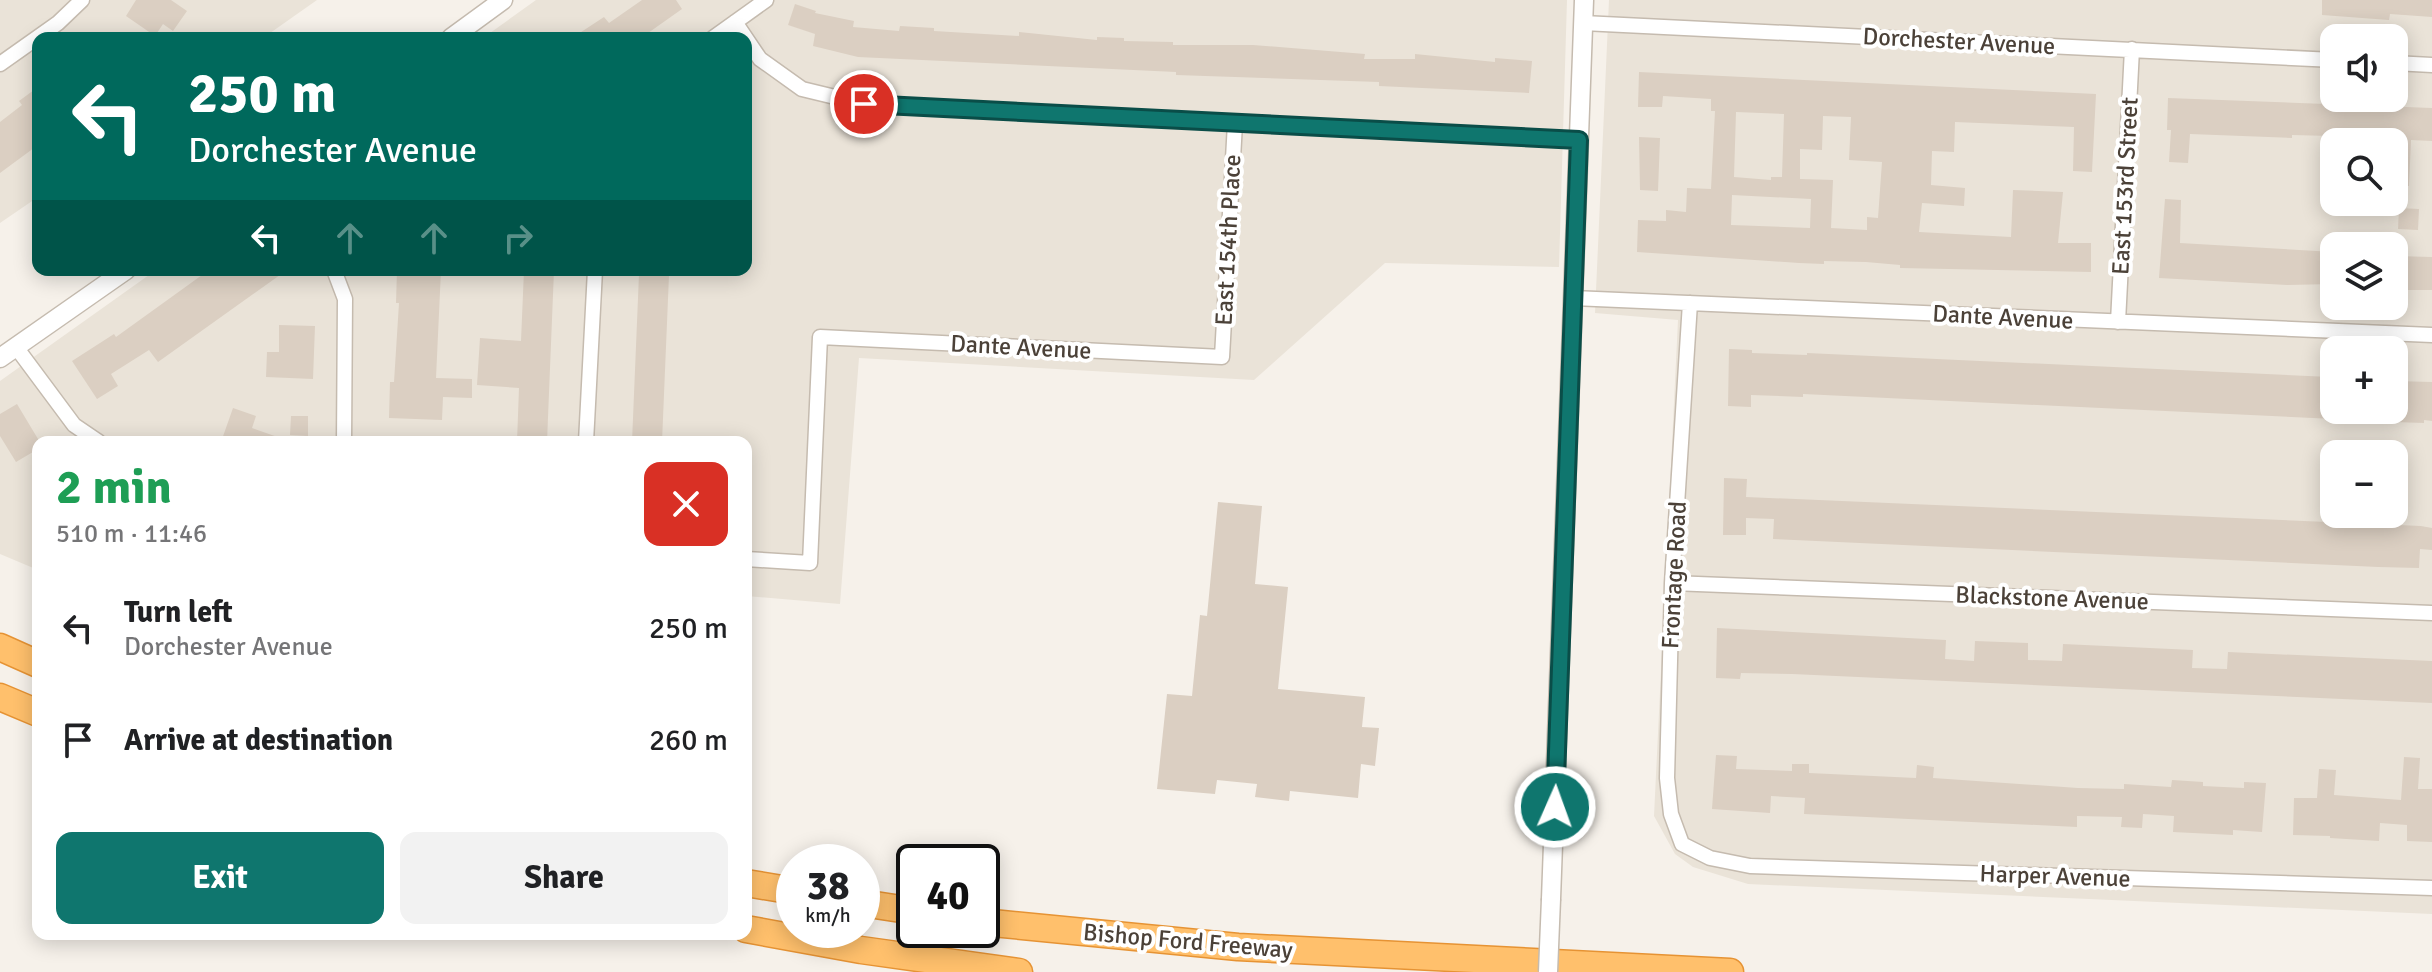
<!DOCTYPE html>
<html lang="en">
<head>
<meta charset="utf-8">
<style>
	:root { --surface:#fff; --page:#f2f2f2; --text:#202124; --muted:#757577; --accent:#0f766e }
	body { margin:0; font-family:Signika,sans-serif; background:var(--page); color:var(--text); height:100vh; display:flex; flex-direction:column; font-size:30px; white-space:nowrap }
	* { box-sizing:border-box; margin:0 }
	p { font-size:26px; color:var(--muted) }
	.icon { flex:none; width:44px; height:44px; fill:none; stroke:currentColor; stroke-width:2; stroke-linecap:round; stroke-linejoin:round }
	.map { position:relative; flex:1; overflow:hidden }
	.details { position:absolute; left:32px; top:436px; width:720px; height:504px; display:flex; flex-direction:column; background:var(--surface); border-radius:16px; box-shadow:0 4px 20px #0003 }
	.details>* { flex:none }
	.banner { position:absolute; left:32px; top:32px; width:720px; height:244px; border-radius:16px; box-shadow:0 4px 20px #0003; background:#00695c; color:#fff; overflow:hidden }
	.controls { position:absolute; left:2320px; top:24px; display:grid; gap:16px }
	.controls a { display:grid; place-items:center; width:88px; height:88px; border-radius:16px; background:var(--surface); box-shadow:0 4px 20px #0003; font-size:40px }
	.speed { position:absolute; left:776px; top:844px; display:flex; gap:16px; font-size:40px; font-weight:700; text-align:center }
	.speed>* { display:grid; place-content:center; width:104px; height:104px; border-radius:50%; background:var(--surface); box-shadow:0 4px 20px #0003; line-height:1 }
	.speed small { font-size:20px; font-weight:400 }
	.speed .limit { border:4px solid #111; border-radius:12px; background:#fff; color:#111 }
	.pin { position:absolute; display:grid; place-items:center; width:68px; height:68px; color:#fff; margin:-34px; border:4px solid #fff; border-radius:50%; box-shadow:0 2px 8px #0007 }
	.me { position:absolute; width:88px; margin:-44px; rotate:2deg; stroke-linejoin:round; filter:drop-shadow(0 0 6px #0008) }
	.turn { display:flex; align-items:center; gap:28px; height:168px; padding:0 24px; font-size:36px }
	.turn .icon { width:104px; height:104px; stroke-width:2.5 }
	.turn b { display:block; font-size:56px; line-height:68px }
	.lanes { display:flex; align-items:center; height:76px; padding:0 24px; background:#0003; justify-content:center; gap:40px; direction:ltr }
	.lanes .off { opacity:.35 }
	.round { display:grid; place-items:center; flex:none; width:84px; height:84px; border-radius:16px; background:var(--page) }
	.head { display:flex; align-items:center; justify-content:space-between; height:136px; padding:0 24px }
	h1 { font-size:48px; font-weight:700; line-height:60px; color:#1e9e55 }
	.action { display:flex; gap:16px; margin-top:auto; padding:16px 24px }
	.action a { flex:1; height:92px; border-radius:16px; background:var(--accent); color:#fff; font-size:32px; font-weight:700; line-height:92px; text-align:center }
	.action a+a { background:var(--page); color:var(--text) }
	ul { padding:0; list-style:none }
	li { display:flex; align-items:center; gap:24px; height:112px; padding:0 24px }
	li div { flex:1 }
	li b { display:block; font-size:30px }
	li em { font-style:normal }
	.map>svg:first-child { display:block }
	.residential { fill:#eae3d8; fill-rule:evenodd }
	.building { fill:#dbcfc2; fill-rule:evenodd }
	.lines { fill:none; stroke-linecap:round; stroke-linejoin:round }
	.minor-casing { stroke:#c5bbaf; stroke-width:17 }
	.tertiary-casing { stroke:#c5bbaf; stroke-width:21 }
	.motorway-casing { stroke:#e69334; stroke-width:29 }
	.minor { stroke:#fff; stroke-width:14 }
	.tertiary { stroke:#fff; stroke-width:18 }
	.motorway { stroke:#ffc06c; stroke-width:26 }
	.tertiary-bridge-casing { stroke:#c5bbaf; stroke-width:21; stroke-linecap:butt }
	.tertiary-bridge { stroke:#fff; stroke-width:18 }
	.route-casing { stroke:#0a4d48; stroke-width:20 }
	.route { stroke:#0f766e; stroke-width:14 }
	.labels { text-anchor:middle; stroke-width:8; stroke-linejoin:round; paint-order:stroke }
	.street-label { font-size:24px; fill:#4b4138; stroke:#fff }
</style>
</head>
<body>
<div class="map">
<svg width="2432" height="972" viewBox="0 0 2432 972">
	<rect width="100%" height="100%" fill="#f6f1ea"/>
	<path class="residential" d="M0,0h317l-54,38h-225v159l-38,26z
		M536,0h1031l-8,267 -174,-4 -131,117 -395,-22 -19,246 -94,-8v-154h-708v128l-38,-16v-173l156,-111h590v-232h-263z
		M1609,0h823v914l-684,-30 -55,-17 -18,-13 -21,-38 24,-496 -83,-7zM2334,38h60v60h-60zM2334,142h60v60h-60zM2334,246h60v60h-60zM2334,350h60v60h-60zM2334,454h60v60h-60z"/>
	<path class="building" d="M136,0h35l16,11 -14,20 -10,-7 -8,12 -29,-20z
		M642,0h34l6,9 -41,29h-69l32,-21 5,6z
		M2322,0h110v17l-42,-3 -1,6 -67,-5z
		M795,4l21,7 -1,2 39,8 -1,6 46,4 1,-5 34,2v3l85,5v-4l78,8v-3l27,1v3l49,1v3h80l112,9 -1,5h51v-5l80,8v-4l37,3 -3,32 -150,-7v-4l-203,-7v-3l-318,-15 -45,-11 2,-12 -27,-9z
		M1639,72l457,22 -4,78 -19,-1 1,-44 -119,-5 -1,30 -22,-1 -1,34 34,3 -1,18 -42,-3 -3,29 92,5 2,-47 50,2 -5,51h33v29l-191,-4v-3l-34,-3 -42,-1v3l-25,-1 -162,-11 1,-32 28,1v-11l20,2 1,-24 24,1 4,-78h-4v-12l-48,-3 -1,11h-24zM1736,112l48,2 -2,63h-11v3l-37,-3zM1823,116l28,1 -2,43 33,2 -4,56 -11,-1v13l-36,-2 2,-48 -33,-1v-30l22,1zM1732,195l79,4 -1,29 -79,-3z
		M38,87v58l-38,28v-51l22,-17 -3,-4z
		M2168,98l264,10v33l-21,-1 -2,46 -15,-1v-44l-63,-2v-3l-39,-1v3l-102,-4 -2,29 -19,-1 2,-32h-4z
		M1639,137l21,1 -2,53 -18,-1z
		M2165,199l16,1 -1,43 154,9v32l-47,1 -128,-7z
		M2399,208l20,1 -1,21 -20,-1z
		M2394,256l38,1v33h-38z
		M209,270h78l-129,92 -9,-12 -38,24 7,12 -21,13 -25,-38 42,-27 2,3z
		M397,270h44l-5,108 36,1v19l-29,-1 -1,23 -53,-2 1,-36h4l5,-79h-3z
		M524,270h30l-7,172h-30l2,-54 -42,-3 3,-47 41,3z
		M639,274l30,1 -7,167h-30z
		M279,325l36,1 -2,53 -47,-2 1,-25h12z
		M1729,349l23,1v3l55,2v-2l523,24 -1,20 5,1v21l-531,-25v3l-52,-2v12l-23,-1z
		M2394,381l38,1v39l-8,-1v3l-30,-1z
		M17,404l21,35v10l-22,13 -16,-26v-22z
		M233,408l23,8 -4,12 34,12v2h-65z
		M291,416h17v20l-18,-1z
		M1724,478l23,1 -1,18 675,29 11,2v22l-12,-1 -1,19 -41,-1 -605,-28 1,-20 -28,-1v17h-23z
		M1218,502l44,4 -7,78 33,3 -10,102 87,8 -3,30 17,1 -4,38 -14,-2 -3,34 -68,-7 -1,10 -34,-4 2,-13 -40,-4 -2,14 -58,-5 10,-95 25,2 8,-81 7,1z
		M1717,628l229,12 -1,19 29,2 1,-20 53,2v17l34,1 1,-17 130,6 -1,18 35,1 1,-17 204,9v42l-640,-29 -51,-1 -1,6 -24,-1z
		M1716,755l21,1 -1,13 56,2v-7h17v9l107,5 1,-13 17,2 -1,11 145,10 46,1v-5l47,3 1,-7 31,2v4l41,2v-6l22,1 -4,49 -29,-2v5l-60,-3 1,-16 -31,-2 -1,14 -21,-1 1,-10 -45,-1v11l-273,-13 1,-16 -34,-2 -1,17 -58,-4z
		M2404,757l16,1 -2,31h14v53l-25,-1v-16l-27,-2 -1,18 -49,-3v-2l-37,-1 1,-37h23l2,-29 17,1 -2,25 67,5z"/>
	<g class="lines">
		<g class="minor-casing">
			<path id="minor" d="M735,22l25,37 42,30 62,15 715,36
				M1583,23l751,37
				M713,38l53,-38
				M2394,63l38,2
				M0,64l58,-41 24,-23
				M334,270l11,29 -1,143
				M1573,298l859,37
				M1690,303l-18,280 -5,195 4,36 11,30 28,14 40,8 682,22
				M2118,322l14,-273
				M16,347l58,78 25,17
				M586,442l9,-172
				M746,559l64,4 10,-226 402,20 13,-234
				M1672,583l760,30"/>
		</g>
		<g class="tertiary-casing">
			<path id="tertiary" d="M451,38l52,-38
				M0,358l126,-88
				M1551,899l33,-899"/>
		</g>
		<g class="motorway-casing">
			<path id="motorway" d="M0,647l38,17
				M0,697l38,16
				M746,883l48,8
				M862,903l52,8
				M982,922l256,25 492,25
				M746,929l115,21 158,22"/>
		</g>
		<use href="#minor" class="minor"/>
		<use href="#tertiary" class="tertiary"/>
		<use href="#motorway" class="motorway"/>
		<g class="tertiary-bridge-casing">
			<path id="tertiary-bridge" d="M1548,972l3,-73"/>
		</g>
		<use href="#tertiary-bridge" class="tertiary-bridge"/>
	</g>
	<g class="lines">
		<g class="route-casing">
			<path id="route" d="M864,104l715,36 -24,667"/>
		</g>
		<use href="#route" class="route"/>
	</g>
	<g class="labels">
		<g class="street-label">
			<text transform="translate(1959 41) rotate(3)" y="8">Dorchester Avenue</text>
			<text transform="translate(2125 186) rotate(-87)" y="8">East 153rd Street</text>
			<text transform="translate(1228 240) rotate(-87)" y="8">East 154th Place</text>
			<text transform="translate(2003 317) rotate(3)" y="8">Dante Avenue</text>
			<text transform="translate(1021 347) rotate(3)" y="8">Dante Avenue</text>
			<text transform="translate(1674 575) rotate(-87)" y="8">Frontage Road</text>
			<text transform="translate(2052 598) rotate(2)" y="8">Blackstone Avenue</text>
			<text transform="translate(2055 876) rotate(2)" y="8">Harper Avenue</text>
			<text transform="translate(1188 941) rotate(5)" y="8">Bishop Ford Freeway</text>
		</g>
	</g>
</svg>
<div class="controls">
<a><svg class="icon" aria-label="sound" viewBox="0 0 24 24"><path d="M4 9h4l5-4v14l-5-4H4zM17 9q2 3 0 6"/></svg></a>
<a><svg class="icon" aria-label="search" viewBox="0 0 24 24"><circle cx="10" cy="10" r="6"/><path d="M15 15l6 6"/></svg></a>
<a><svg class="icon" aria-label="layers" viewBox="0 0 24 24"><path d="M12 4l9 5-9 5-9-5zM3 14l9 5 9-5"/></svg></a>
<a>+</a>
<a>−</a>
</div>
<div class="speed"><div>38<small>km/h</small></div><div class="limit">40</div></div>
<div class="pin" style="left:864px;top:104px;background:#d93025"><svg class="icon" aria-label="arrive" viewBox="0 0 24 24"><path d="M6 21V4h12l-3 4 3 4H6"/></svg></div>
<svg class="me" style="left:1555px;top:807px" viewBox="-20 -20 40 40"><circle r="17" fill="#0f766e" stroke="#fff" stroke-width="3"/><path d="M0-11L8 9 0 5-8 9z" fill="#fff"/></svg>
<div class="banner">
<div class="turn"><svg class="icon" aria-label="left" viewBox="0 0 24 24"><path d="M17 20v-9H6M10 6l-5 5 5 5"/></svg><div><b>250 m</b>Dorchester Avenue</div></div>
<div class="lanes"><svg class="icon" aria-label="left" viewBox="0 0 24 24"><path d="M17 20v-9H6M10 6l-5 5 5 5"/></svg><svg class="icon off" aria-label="ahead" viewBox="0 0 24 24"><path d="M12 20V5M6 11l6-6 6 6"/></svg><svg class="icon off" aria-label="ahead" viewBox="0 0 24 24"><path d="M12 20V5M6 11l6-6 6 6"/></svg><svg class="icon off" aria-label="right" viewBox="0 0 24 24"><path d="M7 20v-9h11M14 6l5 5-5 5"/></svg></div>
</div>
<section class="details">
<div class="head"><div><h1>2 min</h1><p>510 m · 11:46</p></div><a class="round" style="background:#d93025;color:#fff"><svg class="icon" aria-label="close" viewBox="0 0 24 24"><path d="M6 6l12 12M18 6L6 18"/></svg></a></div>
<ul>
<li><svg class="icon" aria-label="left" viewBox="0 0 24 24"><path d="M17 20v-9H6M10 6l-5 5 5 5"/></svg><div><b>Turn left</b><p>Dorchester Avenue</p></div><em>250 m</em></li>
<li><svg class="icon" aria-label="arrive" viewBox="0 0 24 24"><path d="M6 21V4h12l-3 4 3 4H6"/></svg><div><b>Arrive at destination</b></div><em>260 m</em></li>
</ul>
<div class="action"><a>Exit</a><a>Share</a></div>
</section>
</div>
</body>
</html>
